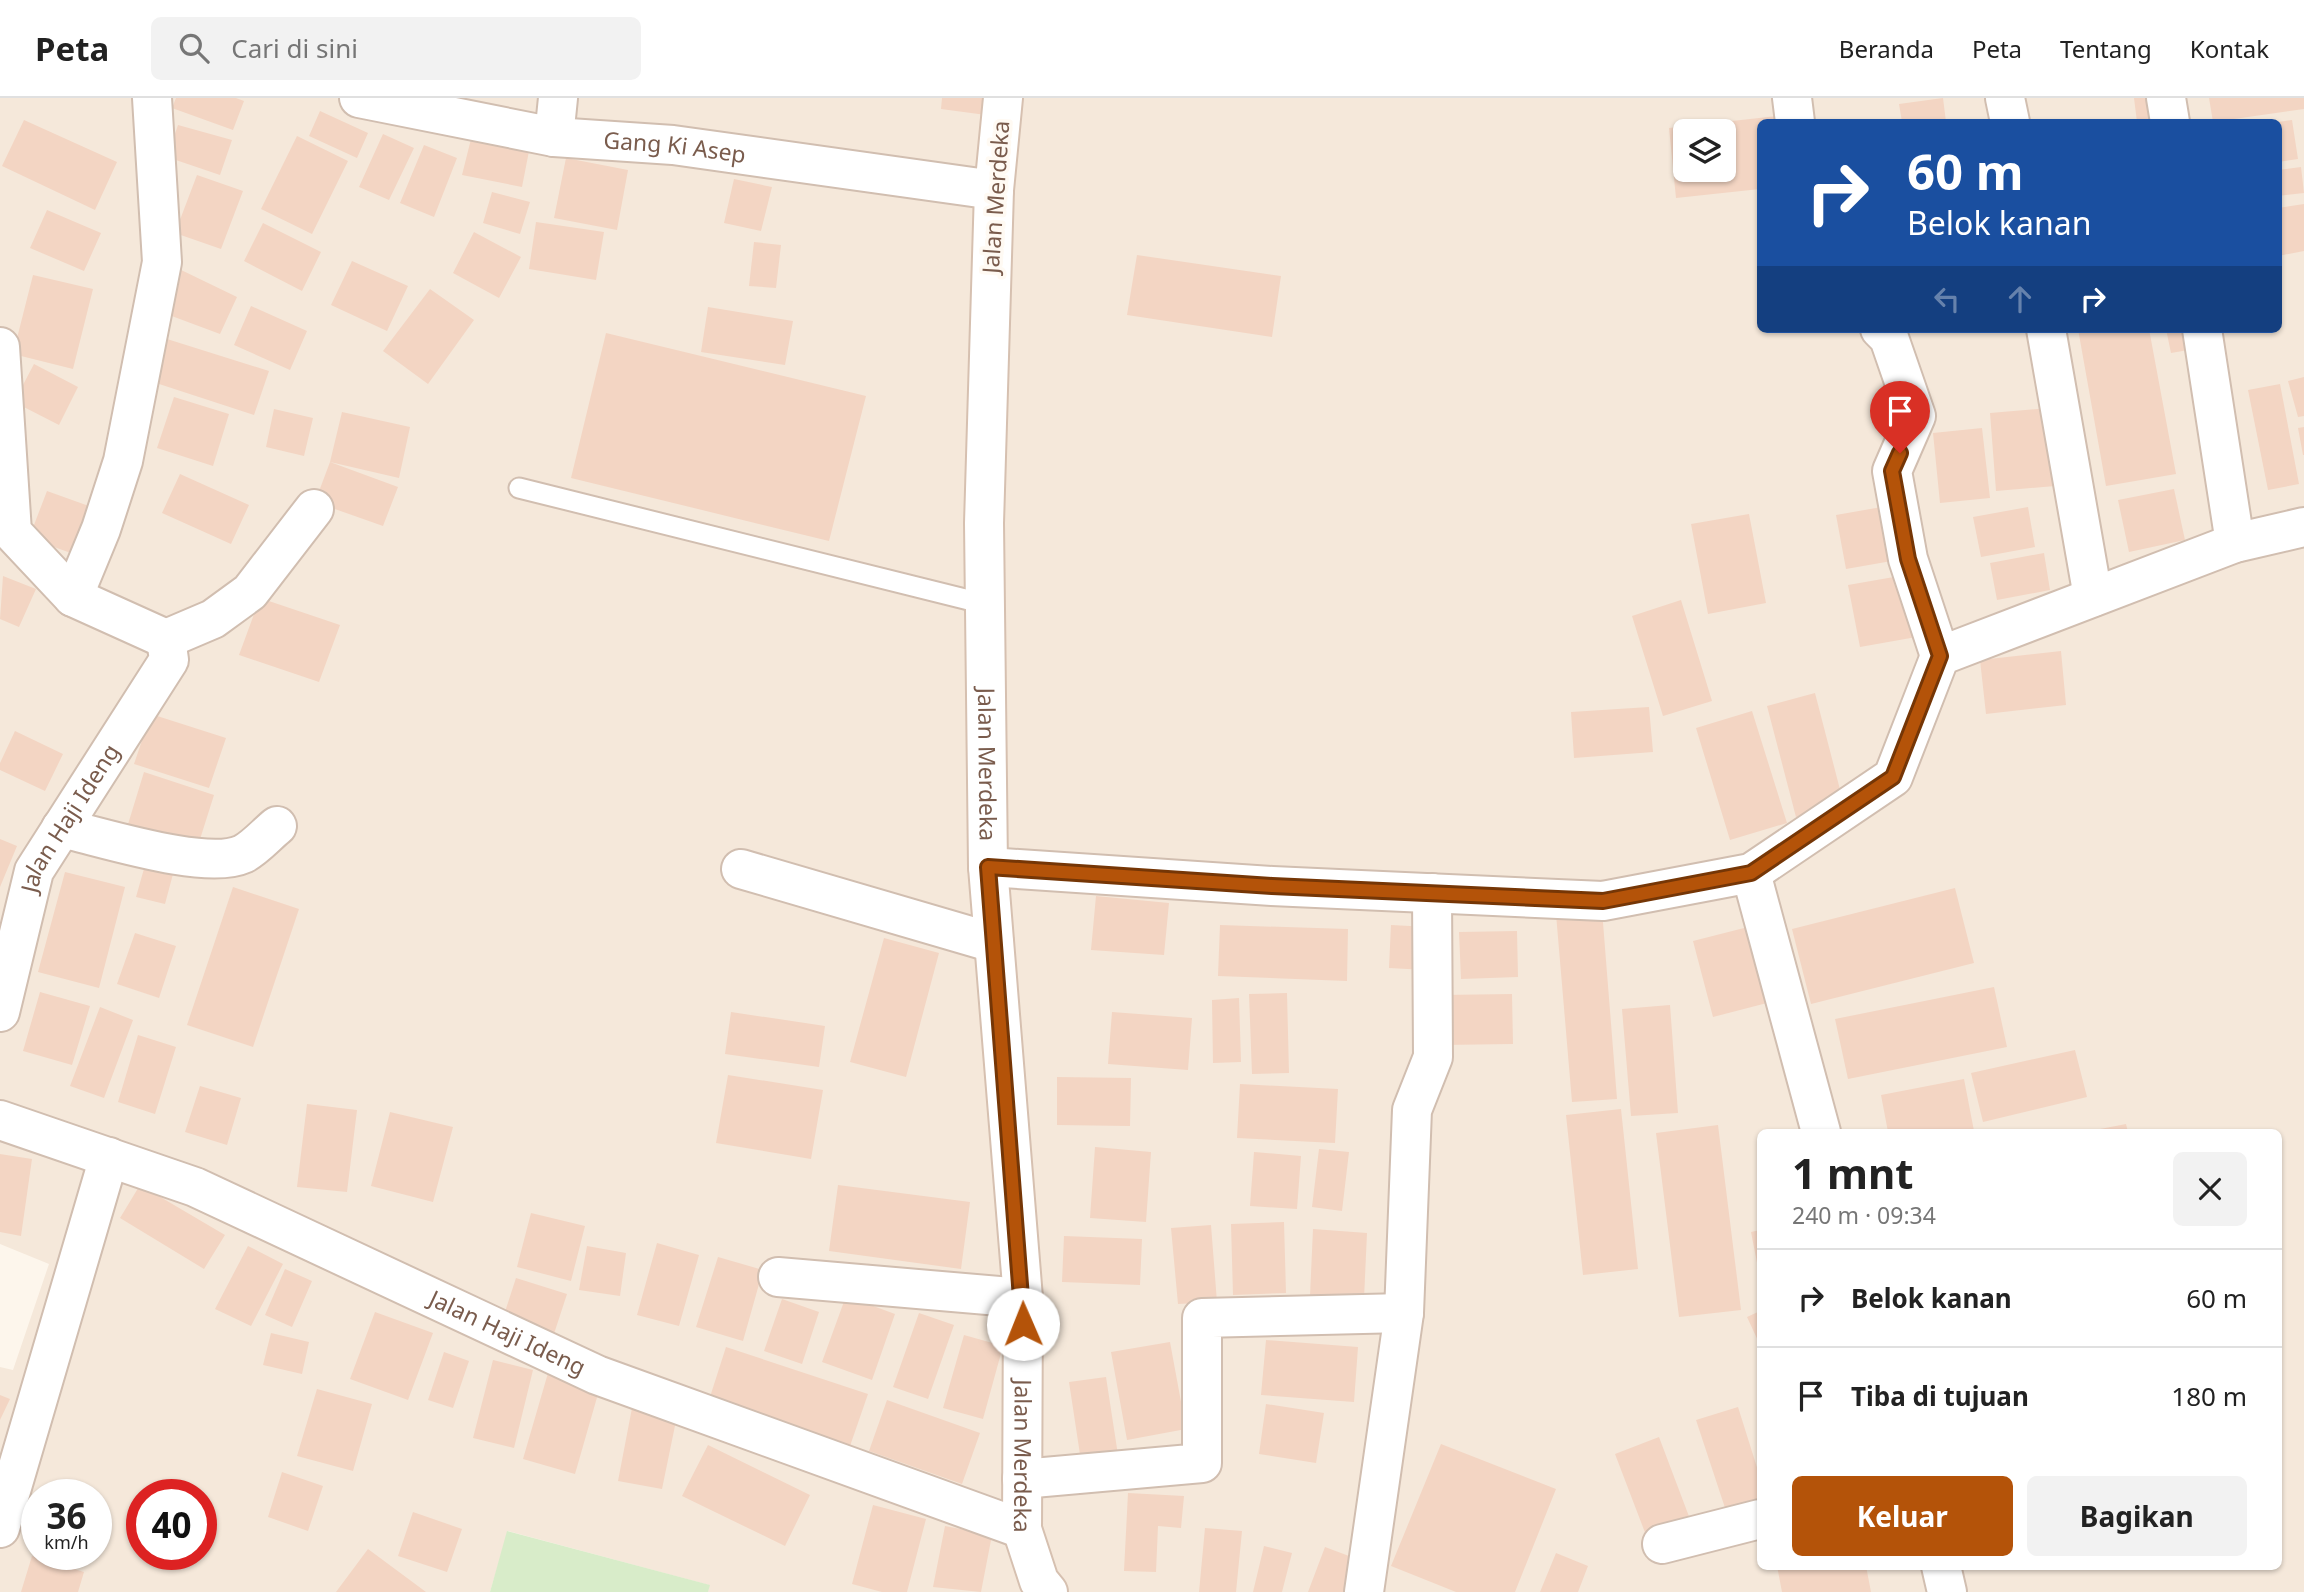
<!DOCTYPE html>
<html lang="id">
<head>
<meta charset="utf-8">
<style>
	:root { --surface:#fff; --page:#f2f2f2; --text:#222; --muted:#767676; --line:#e0e0e0; --accent:#b45309 }
	body { margin:0; font-family:"Noto Sans",sans-serif; background:var(--page); color:var(--text); height:100vh; display:flex; flex-direction:column; font-size:26px; white-space:nowrap }
	* { box-sizing:border-box; margin:0 }
	p { font-size:23px; color:var(--muted) }
	.icon { flex:none; width:38px; height:38px; fill:none; stroke:currentColor; stroke-width:2; stroke-linecap:round; stroke-linejoin:round }
	.map { position:relative; flex:1; overflow:hidden }
	.side { position:absolute; left:1757px; top:1031px; width:525px; height:441px; display:flex; flex-direction:column; background:var(--surface); border-radius:10px; box-shadow:0 2px 5px #0004 }
	.side>* { flex:none }
	.top-card { position:absolute; left:1757px; top:21px; width:525px; height:214px; border-radius:10px; box-shadow:0 2px 5px #0004; background:#1a4fa0; color:#fff; overflow:hidden }
	.tools { position:absolute; left:1673px; top:21px; display:grid; gap:14px }
	.tools a { display:grid; place-items:center; width:63px; height:63px; border-radius:10px; background:var(--surface); box-shadow:0 2px 5px #0004; font-size:35px }
	.speed { position:absolute; left:21px; top:1381px; display:flex; gap:14px; font-size:35px; font-weight:700; text-align:center }
	.speed>* { display:grid; place-content:center; width:91px; height:91px; border-radius:50%; background:var(--surface); box-shadow:0 2px 5px #0004; line-height:1 }
	.speed small { font-size:18px; font-weight:400 }
	.speed .limit { border:10px solid #d22; background:#fff; color:#111 }
	.pin { position:absolute; display:grid; place-items:center; width:60px; height:60px; color:#fff; margin:-72px -30px; border-radius:50% 50% 50% 0; rotate:-45deg; box-shadow:0 0 7px #0007 }
	.pin .icon { rotate:45deg }
	.me { position:absolute; width:77px; margin:-38px; rotate:359deg; stroke-linejoin:round; filter:drop-shadow(0 0 5px #0008) }
	.turn { display:flex; align-items:center; gap:24px; height:147px; padding:0 35px; font-size:32px }
	.turn .icon { width:91px; height:91px; stroke-width:2.5 }
	.turn b { display:block; font-size:49px; line-height:60px }
	.lanes { display:flex; align-items:center; height:66px; padding:0 35px; background:#0003; justify-content:center; gap:35px; direction:ltr }
	.lanes .off { opacity:.35 }
	.round { display:grid; place-items:center; flex:none; width:74px; height:74px; border-radius:10px; background:var(--page) }
	.head { display:flex; align-items:center; justify-content:space-between; height:119px; padding:0 35px }
	h1 { font-size:42px; font-weight:700; line-height:52px }
	.action { display:flex; gap:14px; margin-top:auto; padding:14px 35px }
	.action a { flex:1; height:80px; border-radius:10px; background:var(--accent); color:#fff; font-size:28px; font-weight:700; line-height:80px; text-align:center }
	.action a+a { background:var(--page); color:var(--text) }
	ul { padding:0; list-style:none }
	li { display:flex; align-items:center; gap:21px; height:98px; padding:0 35px; border-top:2px solid var(--line) }
	li div { flex:1 }
	li b { display:block; font-size:26px }
	li em { font-style:normal }
	header { display:flex; align-items:center; gap:42px; box-sizing:border-box; height:98px; padding:0 35px; background:var(--surface); border-bottom:2px solid var(--line) }
	header strong { font-size:33px }
	nav { display:flex; gap:38px; margin-inline-start:auto; font-size:24px }
	.search { width:490px; height:63px; background:var(--page); display:flex; align-items:center; gap:18px; box-sizing:border-box; padding:0 24px; border-radius:10px; color:var(--muted); font-size:26px }
	.map>svg:first-child { display:block }
	.residential { fill:#f5e8da; fill-rule:evenodd }
	.green { fill:#d8ecc9 }
	.building { fill:#f3d5c3; fill-rule:evenodd }
	.lines { fill:none; stroke-linecap:round; stroke-linejoin:round }
	.lane-casing { stroke:#d1beb0; stroke-width:23 }
	.street-casing { stroke:#d1beb0; stroke-width:42 }
	.secondary-casing { stroke:#d6c0b0; stroke-width:42 }
	.lane { stroke:#fff; stroke-width:19 }
	.street { stroke:#fff; stroke-width:38 }
	.secondary { stroke:#fff; stroke-width:38 }
	.route-casing { stroke:#753606; stroke-width:18 }
	.route { stroke:#b45309; stroke-width:12 }
	.labels { text-anchor:middle; stroke-width:7; stroke-linejoin:round; paint-order:stroke }
	.street-label { font-size:23px; fill:#7a5c4d; stroke:#fffaf3 }
</style>
</head>
<body>
<header>
<strong>Peta</strong>
<div class="search"><svg class="icon" aria-label="search" viewBox="0 0 24 24"><circle cx="10" cy="10" r="6"/><path d="M15 15l6 6"/></svg>Cari di sini</div>
<nav><a>Beranda</a><a>Peta</a><a>Tentang</a><a>Kontak</a></nav>
</header>
<div class="map">
<svg width="2304" height="1494" viewBox="0 0 2304 1494">
	<rect width="100%" height="100%" fill="#fdf6ec"/>
	<path class="residential" d="M0,0h2304v1494h-1596l1,-7 -201,-54 -18,61h-490v-225l13,3 36,-106 -49,-20zM1760,24h518v207h-518zM1685,33h39v39h-39zM1760,1034h518v434h-518zM37,1396h59v60h-59zM142,1396h59v60h-59z"/>
	<path class="green" d="M507,1433l203,54 -2,7h-218z"/>
	<path class="building" d="M176,0h60l8,3 -11,29 -61,-22z
		M942,0h46l-2,17 -45,-6z
		M1943,0l3,24h-44l-3,-18z
		M2134,0h27l3,24h-27z
		M2209,0h95v11l-91,13z
		M320,13l48,22 -11,25 -48,-22z
		M1777,18l1,6h-18v67l-84,9 -7,-70zM1685,33h39v39h-39z
		M24,22l93,42 -22,48 -93,-44z
		M2292,22l6,39 -20,3v-40z
		M178,27l54,15 -12,35 -53,-18z
		M383,36l31,14 -25,52 -30,-13z
		M297,38l51,25 -36,73 -51,-25z
		M471,41l58,12 -7,36 -60,-12z
		M424,47l33,13 -23,59 -34,-14z
		M566,60l62,12 -11,60 -63,-12z
		M2301,69l3,26 -26,3v-26z
		M197,77l46,16 -22,58 -46,-16z
		M734,81l38,8 -11,44 -37,-8z
		M492,94l38,10 -10,32 -37,-11z
		M2304,106v47l-26,5v-48z
		M47,112l54,23 -17,38 -54,-23z
		M536,124l68,10 -8,48 -67,-11z
		M263,125l58,29 -19,39 -58,-30z
		M474,134l47,25 -22,41 -46,-25z
		M754,144l27,3 -5,43 -27,-2z
		M1137,157l144,21 -9,61 -145,-22z
		M352,163l56,25 -21,45 -56,-26z
		M177,170l60,29 -17,37 -59,-22z
		M33,177l60,14 -20,80 -60,-15z
		M430,191l44,31 -46,64 -45,-33z
		M251,208l56,25 -17,39 -56,-25z
		M708,209l85,14 -8,44 -84,-13z
		M2078,231h71l27,145 -70,12z
		M2166,231h30l4,19 -29,5z
		M606,235l260,63 -37,145 -258,-63z
		M167,241l102,32 -15,44 -101,-33z
		M34,266l44,23 -19,38 -45,-23z
		M2304,279v39l-6,1 -10,-36z
		M2280,286l19,100 -31,6 -20,-100z
		M174,299l55,17 -16,52 -56,-18z
		M2048,310l7,78 -59,5 -6,-78z
		M274,311l39,9 -9,38 -38,-9z
		M342,314l68,15 -11,51 -69,-16z
		M2304,329v28h-1l-5,-27z
		M1982,330l8,70 -50,5 -7,-70z
		M330,364l68,25 -15,39 -68,-24z
		M180,376l69,31 -18,39 -69,-31z
		M2174,391l11,51 -56,12 -11,-52z
		M47,393l53,19 -18,47 -53,-19z
		M1893,407l10,54 -57,10 -10,-54z
		M2028,409l7,40 -54,10 -8,-40z
		M1749,416l17,89 -58,11 -17,-90z
		M2044,455l6,37 -53,10 -7,-37z
		M1911,476l11,62 -62,11 -12,-62z
		M3,478l33,13 -17,38 -19,-8z
		M260,500l80,27 -21,57 -80,-27z
		M1681,502l31,101 -49,15 -31,-100z
		M2061,553l5,54 -80,9 -6,-54z
		M1815,595l29,112 -48,12 -29,-111z
		M1649,609l4,45 -79,6 -3,-46z
		M1752,613l35,112 -57,17 -34,-112z
		M151,616l75,24 -17,50 -75,-24z
		M15,633l48,23 -18,37 -45,-21v-7z
		M144,674l70,23 -19,60 -70,-21z
		M0,741l17,7 -17,41z
		M149,753l28,8 -12,45 -29,-7z
		M65,774l60,15 -26,101 -61,-16z
		M233,789l66,22 -46,138 -66,-22z
		M1955,790l19,75 -163,41 -19,-75z
		M1096,798l73,7 -5,52 -73,-5z
		M1602,812l15,189 -45,3 -16,-188z
		M1220,827l128,4 -1,52 -129,-5z
		M1391,827l38,2 -3,43 -37,-2z
		M1748,829l19,76 -54,14 -20,-76z
		M1517,833l1,46 -57,2 -2,-47z
		M135,835l41,13 -17,52 -42,-14z
		M884,840l55,15 -33,124 -56,-15z
		M1994,889l13,60 -159,32 -13,-60z
		M40,894l50,14 -18,59 -49,-14z
		M1287,895l2,80 -37,1 -3,-80z
		M1512,896l1,50 -71,1 -1,-50z
		M1239,900l2,64 -28,1 -1,-63z
		M1670,907l8,108 -47,3 -9,-107z
		M100,909l33,13 -29,78 -34,-12z
		M731,914l94,14 -6,41 -94,-13z
		M1112,914l80,6 -4,52 -80,-6z
		M138,937l38,12 -21,67 -37,-12z
		M2075,952l12,47 -104,25 -12,-49z
		M728,977l95,15 -12,69 -95,-16z
		M1057,979l74,1 -1,48 -73,-1z
		M1964,981l10,52 -86,1 -7,-37z
		M1240,986l98,5 -3,54 -98,-5z
		M200,988l41,12 -14,47 -42,-13z
		M307,1006l50,6 -10,82 -50,-5z
		M1621,1011l17,160 -55,6 -17,-160z
		M390,1014l63,15 -20,75 -62,-16z
		M2126,1026l2,8h-38v-1z
		M1718,1027l23,185 -62,7 -23,-184z
		M1095,1049l56,5 -5,70 -56,-4z
		M1319,1051l30,3 -7,59 -30,-4z
		M1254,1054l47,4 -4,53 -47,-3z
		M0,1056l32,5 -11,77 -21,-4z
		M140,1087l85,50 -21,34 -84,-51z
		M838,1087l132,17 -9,67 -132,-18z
		M531,1115l54,13 -14,55 -54,-14z
		M1284,1124l2,71 -53,2 -2,-71z
		M1211,1127l6,77 -39,2 -7,-76z
		M1313,1131l54,4 -3,66 -54,-3z
		M1760,1132v43h-1l-8,-41z
		M1064,1138l78,3 -2,46 -78,-3z
		M657,1145l42,12 -20,71 -42,-11z
		M248,1148l35,18 -32,62 -36,-17z
		M587,1148l39,7 -6,43 -41,-6z
		M718,1159l45,13 -20,71 -47,-14z
		M285,1171l27,12 -20,46 -27,-12z
		M516,1180l51,16 -16,49 -51,-16z
		M846,1198l49,18 -23,66 -50,-18z
		M782,1201l37,13 -17,52 -38,-13z
		M1760,1213v34l-13,-28z
		M375,1214l58,21 -25,67 -58,-21z
		M919,1215l35,12 -26,74 -35,-12z
		M271,1235l38,9 -7,32 -39,-9z
		M964,1237l39,11 -20,73 -40,-11z
		M1266,1242l92,7 -4,55 -93,-7z
		M1170,1244l16,87 -59,11 -16,-88z
		M726,1249l142,47 -18,52 -141,-46z
		M444,1254l25,9 -16,47 -25,-8z
		M493,1262l40,10 -19,78 -41,-10z
		M548,1275l52,14 -25,87 -52,-15z
		M1106,1279l12,78 -37,6 -12,-79z
		M317,1291l55,15 -19,67 -56,-15z
		M0,1297l10,4 -10,21z
		M887,1302l93,33 -18,51 -93,-33z
		M1266,1306l58,9 -8,50 -57,-9z
		M1738,1309l22,70v35l-30,11 -34,-103z
		M632,1310l45,8 -15,73 -44,-8z
		M1659,1339l34,90 -44,16 -34,-89z
		M1441,1346l115,45 -41,103h-59l-65,-26z
		M708,1347l102,50 -25,51 -103,-50z
		M282,1374l41,14 -15,45 -40,-14z
		M1128,1395l56,3 -3,32 -23,-2 -2,46 -32,-1z
		M873,1407l53,14 -19,73h-25l-30,-8z
		M413,1414l49,17 -15,43 -49,-16z
		M945,1428l47,9 -11,57 -48,-5z
		M1205,1430l37,3 -6,61h-37z
		M1264,1448l28,7 -10,39h-29z
		M1325,1449l40,15 -11,30h-46z
		M368,1451l58,43h-90z
		M1556,1455l32,13 -10,26h-38z
		M32,1458l52,16 -6,20h-57z
		M1777,1468h89l5,26h-89z"/>
	<g class="lines">
		<g class="lane-casing">
			<path id="lane" d="M519,390l466,116"/>
		</g>
		<g class="street-casing">
			<g id="street">
				<path id="s1" d="M359,0l195,39 119,8 321,45"/>
				<path d="M1792,0l3,24"/>
				<path d="M2005,0l5,24"/>
				<path d="M2166,0l4,24"/>
				<path d="M554,39l4,-39"/>
				<path d="M1880,231l9,9 27,78 -24,55 16,88 32,97"/>
				<path d="M2046,231l47,268"/>
				<path d="M2202,231l33,214"/>
				<path d="M0,249l12,185 61,65 93,42"/>
				<path d="M73,499l28,-68 22,-68 39,-199 -10,-164"/>
				<path d="M166,541l47,-20 37,-27 64,-83"/>
				<path d="M61,730c41,9 145,43 182,26 12,-6 24,-20 34,-28"/>
				<path d="M988,769l284,19 331,15 148,-28 142,-96 47,-121 295,-113 69,-16"/>
				<path d="M741,771l253,74"/>
				<path d="M1751,775l70,259"/>
				<path id="s2" d="M0,914l34,-141 135,-211 -3,-21"/>
				<path id="s3" d="M0,1022l195,67 402,188 425,154"/>
				<path d="M778,1179l245,21"/>
				<path d="M1022,1381l180,-16v-145l202,-5"/>
				<path d="M0,1430l109,-371"/>
				<path d="M1662,1446l98,-25"/>
				<path d="M1941,1468l6,26"/>
				<path d="M1364,1494l40,-279 8,-203 21,-53 -1,-164"/>
			</g>
		</g>
		<g class="secondary-casing">
			<g id="secondary">
				<path id="s4" d="M1003,0l-9,92 -10,333 4,344 35,431 -1,231 17,52 9,11"/>
			</g>
		</g>
		<use href="#lane" class="lane"/>
		<use href="#street" class="street"/>
		<use href="#secondary" class="secondary"/>
	</g>
	<g class="lines">
		<g class="route-casing">
			<path id="route" d="M1023,1226l-35,-457 284,19 331,15 148,-28 142,-96 47,-121 -32,-97 -16,-88 8,-18"/>
		</g>
		<use href="#route" class="route"/>
	</g>
	<g class="labels">
		<g class="street-label">
			<text dy="8" stroke="none"><textPath href="#s1" startOffset="320">Gang Ki Asep</textPath></text>
			<text transform="translate(996 99) rotate(-86)" y="8">Jalan Merdeka</text>
			<text dy="8" stroke="none"><textPath href="#s4" startOffset="667">Jalan Merdeka</textPath></text>
			<text dy="8" stroke="none"><textPath href="#s2" startOffset="208">Jalan Haji Ideng</textPath></text>
			<text dy="8" stroke="none"><textPath href="#s3" startOffset="551">Jalan Haji Ideng</textPath></text>
			<text dy="8" stroke="none"><textPath href="#s4" startOffset="1360">Jalan Merdeka</textPath></text>
		</g>
	</g>
</svg>
<div class="tools">
<a><svg class="icon" aria-label="layers" viewBox="0 0 24 24"><path d="M12 4l9 5-9 5-9-5zM3 14l9 5 9-5"/></svg></a>
</div>
<div class="speed"><div>36<small>km/h</small></div><div class="limit">40</div></div>
<div class="pin" style="left:1900px;top:355px;background:#d93025"><svg class="icon" aria-label="arrive" viewBox="0 0 24 24"><path d="M6 21V4h12l-3 4 3 4H6"/></svg></div>
<svg class="me" style="left:1023px;top:1226px" viewBox="-20 -20 40 40"><circle r="19" fill="#fff"/><path d="M0-13L10 11 0 6-10 11z" fill="#b45309"/></svg>
<div class="top-card">
<div class="turn"><svg class="icon" aria-label="right" viewBox="0 0 24 24"><path d="M7 20v-9h11M14 6l5 5-5 5"/></svg><div><b>60 m</b>Belok kanan</div></div>
<div class="lanes"><svg class="icon off" aria-label="left" viewBox="0 0 24 24"><path d="M17 20v-9H6M10 6l-5 5 5 5"/></svg><svg class="icon off" aria-label="ahead" viewBox="0 0 24 24"><path d="M12 20V5M6 11l6-6 6 6"/></svg><svg class="icon" aria-label="right" viewBox="0 0 24 24"><path d="M7 20v-9h11M14 6l5 5-5 5"/></svg></div>
</div>
<section class="side">
<div class="head"><div><h1>1 mnt</h1><p>240 m · 09:34</p></div><a class="round"><svg class="icon" aria-label="close" viewBox="0 0 24 24"><path d="M6 6l12 12M18 6L6 18"/></svg></a></div>
<ul>
<li><svg class="icon" aria-label="right" viewBox="0 0 24 24"><path d="M7 20v-9h11M14 6l5 5-5 5"/></svg><div><b>Belok kanan</b></div><em>60 m</em></li>
<li><svg class="icon" aria-label="arrive" viewBox="0 0 24 24"><path d="M6 21V4h12l-3 4 3 4H6"/></svg><div><b>Tiba di tujuan</b></div><em>180 m</em></li>
</ul>
<div class="action"><a>Keluar</a><a>Bagikan</a></div>
</section>
</div>
</body>
</html>
